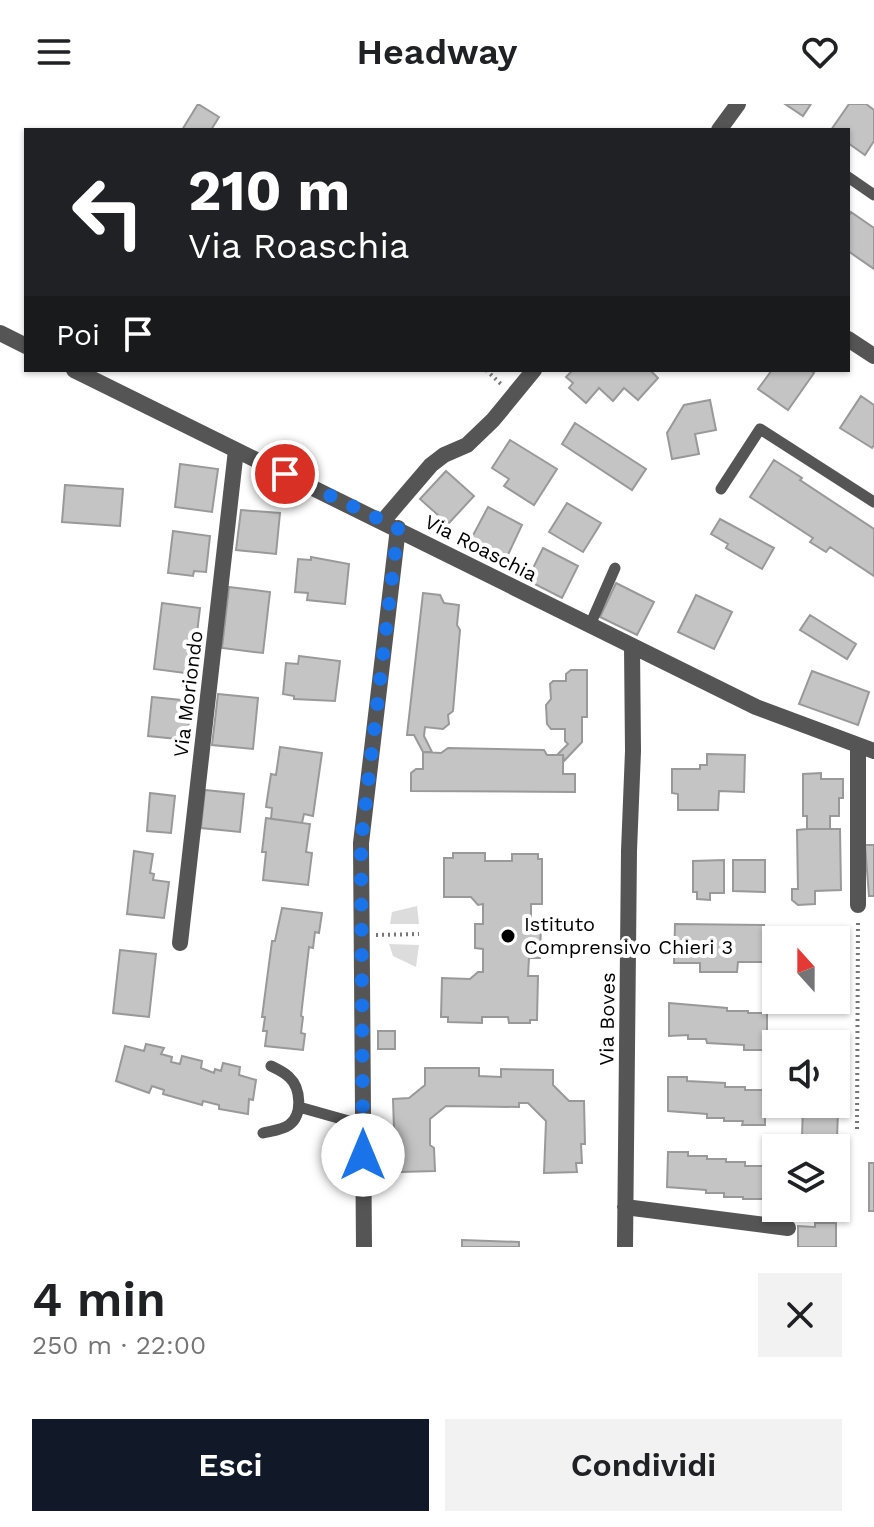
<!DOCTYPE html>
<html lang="it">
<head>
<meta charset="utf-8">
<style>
	:root { --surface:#fff; --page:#f2f2f2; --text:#202124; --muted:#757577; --accent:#111827 }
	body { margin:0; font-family:"Work Sans",sans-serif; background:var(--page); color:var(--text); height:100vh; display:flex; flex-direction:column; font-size:30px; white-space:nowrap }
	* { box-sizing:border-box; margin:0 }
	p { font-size:26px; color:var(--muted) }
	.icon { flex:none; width:44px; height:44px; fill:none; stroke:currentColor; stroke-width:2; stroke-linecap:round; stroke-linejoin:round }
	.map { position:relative; height:1143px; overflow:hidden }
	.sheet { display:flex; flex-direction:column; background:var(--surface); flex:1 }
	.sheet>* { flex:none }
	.top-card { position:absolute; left:24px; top:24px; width:826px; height:244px; border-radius:0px; box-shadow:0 2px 6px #0004; background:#202124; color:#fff; overflow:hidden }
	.needle { width:52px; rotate:339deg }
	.buttons { position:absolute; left:762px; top:822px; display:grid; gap:16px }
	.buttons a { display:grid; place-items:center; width:88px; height:88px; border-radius:0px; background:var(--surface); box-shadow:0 2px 6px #0004; font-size:40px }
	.pin { position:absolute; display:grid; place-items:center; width:68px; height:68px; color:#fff; margin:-34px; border:4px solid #fff; border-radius:50%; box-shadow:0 2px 8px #0007 }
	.me { position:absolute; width:88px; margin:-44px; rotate:0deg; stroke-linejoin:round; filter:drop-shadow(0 0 6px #0008) }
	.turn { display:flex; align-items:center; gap:28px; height:168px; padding:0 32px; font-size:36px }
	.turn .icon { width:104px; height:104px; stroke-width:2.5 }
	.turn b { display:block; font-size:56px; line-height:68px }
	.then { display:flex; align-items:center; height:76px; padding:0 32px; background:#0003; gap:16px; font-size:30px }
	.round { display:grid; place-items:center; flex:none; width:84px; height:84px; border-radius:0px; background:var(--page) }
	.overview { display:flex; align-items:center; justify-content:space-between; height:136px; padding:0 32px }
	h1 { font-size:48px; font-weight:600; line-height:60px }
	.action { display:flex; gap:16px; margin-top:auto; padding:16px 32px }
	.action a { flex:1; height:92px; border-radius:0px; background:var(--accent); color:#fff; font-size:32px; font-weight:600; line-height:92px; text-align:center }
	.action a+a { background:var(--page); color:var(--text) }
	header { display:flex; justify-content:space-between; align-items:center; height:104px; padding:0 32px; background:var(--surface); font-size:36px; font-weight:600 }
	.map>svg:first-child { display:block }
	.green { fill:#dcdcdc }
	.building { fill:#c4c4c4; stroke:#999; stroke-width:2 }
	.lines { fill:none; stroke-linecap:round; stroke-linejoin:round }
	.path { stroke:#777; stroke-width:4; stroke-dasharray:2 4; stroke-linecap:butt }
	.lane { stroke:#555; stroke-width:11 }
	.street { stroke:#555; stroke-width:16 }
	.route { stroke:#1a73e8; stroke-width:14; stroke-dasharray:0 25.2 }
	.poi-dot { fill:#000; stroke:#fff; stroke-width:3 }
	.labels { text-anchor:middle; stroke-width:8; stroke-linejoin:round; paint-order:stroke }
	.street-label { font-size:20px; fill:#000; stroke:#fff }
	.poi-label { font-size:20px; fill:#000; stroke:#fff; text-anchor:start }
</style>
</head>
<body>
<header><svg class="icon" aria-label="menu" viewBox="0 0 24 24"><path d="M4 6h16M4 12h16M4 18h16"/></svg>Headway<svg class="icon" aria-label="heart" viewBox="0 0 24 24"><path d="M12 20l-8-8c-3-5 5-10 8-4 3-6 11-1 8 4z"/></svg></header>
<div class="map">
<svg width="874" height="1143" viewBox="0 0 874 1143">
	<rect width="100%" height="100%" fill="#fff"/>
	<path class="green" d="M417,802l2,18h-29l2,-12z
		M389,840l30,1 -3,22 -23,-11z"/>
	<path class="building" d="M198,0l21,13 -8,13h-29z
		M785,0h26l-8,12z
		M849,0h17l8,6v31l-9,14 -17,-12v-13h-17z
		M851,108l23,16v41l-26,-18v-34z
		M573,266h77l8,8 -20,22 -14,-12 -11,13 -14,-13 -13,15 -17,-15 4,-5 -7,-6z
		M772,266h38l4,3 -26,37 -30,-21z
		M861,292l13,9v40l-2,3 -32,-20z
		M710,296l6,30 -21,4 4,20 -27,5 -5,-26 17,-28z
		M575,319l71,46 -14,21 -70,-46z
		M510,336l47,29 -23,36 -30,-19 5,-7 -17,-11z
		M774,356l28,18 -2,2 74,49v47l-44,-29 -4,5 -16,-10 3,-4 -63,-41z
		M180,360l38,5 -6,43 -37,-5z
		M446,367l28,25 -26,28 -28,-25z
		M65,381l58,4 -3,37 -58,-4z
		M567,399l34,20 -18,29 -34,-20z
		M488,403l34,18 -16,34 -36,-18z
		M241,406l39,3 -4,41 -40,-4z
		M720,415l54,29 -12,21 -36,-21 2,-4 -17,-10z
		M173,427l37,5 -4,36 -12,-1 -1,5 -25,-3z
		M543,444l35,18 -16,32 -35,-18z
		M311,453l38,7 -4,40 -38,-4 1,-7 -13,-1 3,-33 13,1z
		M616,479l38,19 -17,33 -37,-18z
		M229,483l41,5 -7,61 -41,-5z
		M423,489l17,2 4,8 15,2 -2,20 3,5 -7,81 -5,4 1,9 -6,5 -18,-2 -1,9 8,16h-9l-9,-17h-7z
		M696,491l36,17 -18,37 -36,-17z
		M162,499l38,5 -8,66 -38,-5z
		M810,511l46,29 -9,15 -47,-29z
		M299,552l41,5 -5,40 -41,-2v-3l-11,-2 3,-31 12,1z
		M571,566h16v47h-5v25l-18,19 -1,-6h-6l11,-11 -3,-3v-12h-14l-4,-5 -1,-19 5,-6 -1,-15 3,-3h13v-7z
		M812,567l57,21 -11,33 -59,-21z
		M218,590l40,4 -5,51 -41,-4z
		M152,593l39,4 -4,39 -39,-4z
		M280,643l42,6 -9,63 -9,-2 -2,9 -31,-4 1,-11 -6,-1 5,-33 5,1z
		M448,644l96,2 3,5h16v19h12v18l-164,-1v-18l5,-4h7v-17l18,1z
		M707,650l38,1 -1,37 -25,-1 -1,19h-40v-16l-6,-1v-24h28v-4h7z
		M821,669v6h22v19h-4v18h-9v13h-23v-13h-4v-42z
		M205,686l39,4 -4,38 -39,-4z
		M150,689l25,3 -4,37 -24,-2z
		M266,714l44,6 -4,28 6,1 -4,32 -45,-5 3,-28h-4z
		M807,725h33l1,61 -26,1v13l-17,1 -6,-5v-11h6l-1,-59z
		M865,741h9v51h-5z
		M134,747l19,3 -3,19 4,1 -1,6 16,2 -5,36 -37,-4z
		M453,749h32v8h27v-7h26v5h4v45h-11v15h3v3l7,1 -1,35h-11l-1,18h10l-1,44h-7v3h-21l-1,-6h-26v6l-34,-1v-5h-7l1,-39 28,1 8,-7h5v-23l-8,-1v-24h8v-20l-5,1 -7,-8h-27v-39h9z
		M724,756v33h-14v7l-13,-1v-7h-4v-31z
		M733,756h32v32l-32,-1z
		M282,804l40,5 -3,20 -4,-1 -2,16 -4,-1 -8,69 2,1 -2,16 4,1 -2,16 -38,-4 2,-15h-4l2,-14h-3l10,-76h3z
		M675,820l89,1v37h-26l-1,10h-37v-9h-26z
		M801,825h45l-1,56h-9v-45h-35z
		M120,846l36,4 -7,63 -36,-4z
		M669,899l58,5v3h21v2h19v37h-23v-5l-37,-2 -1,-4h-18v-4l-19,1z
		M378,927h17v18h-17z
		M146,940l18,4 -3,6 11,3 -1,5 9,2 2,-8 20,5 -1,7 13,5 1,-4 6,2 2,-8 17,4 -1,8 17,5 -3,20 -4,-1 -1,15 -29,-5v-4l-16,-4 -1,4 -39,-11 1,-4 -12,-4 -3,7 -33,-12 9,-35 19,5z
		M425,964h54v8l22,1v-8l52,1v15l16,16h15l1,43h-4l1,19h-6l1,9 -33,1 2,-52 -18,-18h-9v4l-73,-1 -16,13v26l4,3 1,23 -35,1 -1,-12h-4l-2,-61 16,-1 16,-13z
		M668,973h19v4l38,2v4h20v3h20v35h-23l1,-4h-19v-3h-17v-4l-39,-3z
		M836,979h3l-2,56 -35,-1 1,-34h33z
		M668,1048h20v4h19v3h19v3h19v4h19l-1,33h-20v-2h-19v-4h-18v-3l-39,-3z
		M869,1059h5v48h-5z
		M815,1119h21v24h-38v-21l17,1z
		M462,1136l57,2v5h-57z"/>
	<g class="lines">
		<path class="path" d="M486,266l16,15
			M376,831l43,-1
			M857,1025l1,-209"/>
		<path class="lane" d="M848,73l26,18
			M721,385l39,-60 114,73
			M590,521l25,-57
			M299,1003l64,18
			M263,1029c8,-2 19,-3 26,-8 14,-10 12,-37 0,-48 -5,-5 -12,-8 -18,-11"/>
		<path class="street" d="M719,26l19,-26
			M0,229l26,13
			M848,235l26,17
			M74,266l682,337 118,44
			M383,417l48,-56 13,-10 23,-10 26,-25 41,-50
			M858,801v-159
			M180,839l56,-493
			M625,1103l163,21
			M364,1143l-3,-404 37,-315
			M625,1143l4,-396 4,-100 -1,-104"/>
	</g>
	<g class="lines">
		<path class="route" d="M285,370l113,54 -37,315 2,312"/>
	</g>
	<circle class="poi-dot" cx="508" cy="832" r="8"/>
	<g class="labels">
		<g class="street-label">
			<text transform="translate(481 444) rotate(27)" y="7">Via Roaschia</text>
			<text transform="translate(188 590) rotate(-83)" y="7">Via Moriondo</text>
			<text transform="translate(607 915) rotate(-89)" y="7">Via Boves</text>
		</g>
		<g class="poi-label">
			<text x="524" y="827">Istituto<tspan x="524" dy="23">Comprensivo Chieri 3</tspan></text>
		</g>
	</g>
</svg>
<div class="buttons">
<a><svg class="needle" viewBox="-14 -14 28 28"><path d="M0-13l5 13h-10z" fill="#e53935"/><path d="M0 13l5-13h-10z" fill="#757577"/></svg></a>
<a><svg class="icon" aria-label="sound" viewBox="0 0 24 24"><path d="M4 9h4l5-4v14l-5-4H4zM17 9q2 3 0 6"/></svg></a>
<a><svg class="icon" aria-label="layers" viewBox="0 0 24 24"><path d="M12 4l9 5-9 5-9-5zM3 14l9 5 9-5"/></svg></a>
</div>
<div class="pin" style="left:285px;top:370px;background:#d93025"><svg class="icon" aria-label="arrive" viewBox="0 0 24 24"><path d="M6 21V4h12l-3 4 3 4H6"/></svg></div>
<svg class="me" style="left:363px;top:1051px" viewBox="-20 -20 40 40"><circle r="19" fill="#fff"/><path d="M0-13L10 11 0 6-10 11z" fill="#1a73e8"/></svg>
<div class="top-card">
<div class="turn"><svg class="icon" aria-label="left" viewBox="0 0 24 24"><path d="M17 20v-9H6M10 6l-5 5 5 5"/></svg><div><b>210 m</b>Via Roaschia</div></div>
<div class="then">Poi<svg class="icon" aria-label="arrive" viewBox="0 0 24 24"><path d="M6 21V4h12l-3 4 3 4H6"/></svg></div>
</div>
</div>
<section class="sheet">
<div class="overview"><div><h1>4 min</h1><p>250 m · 22:00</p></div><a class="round"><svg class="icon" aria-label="close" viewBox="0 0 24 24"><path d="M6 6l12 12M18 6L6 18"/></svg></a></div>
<div class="action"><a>Esci</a><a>Condividi</a></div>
</section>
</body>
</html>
